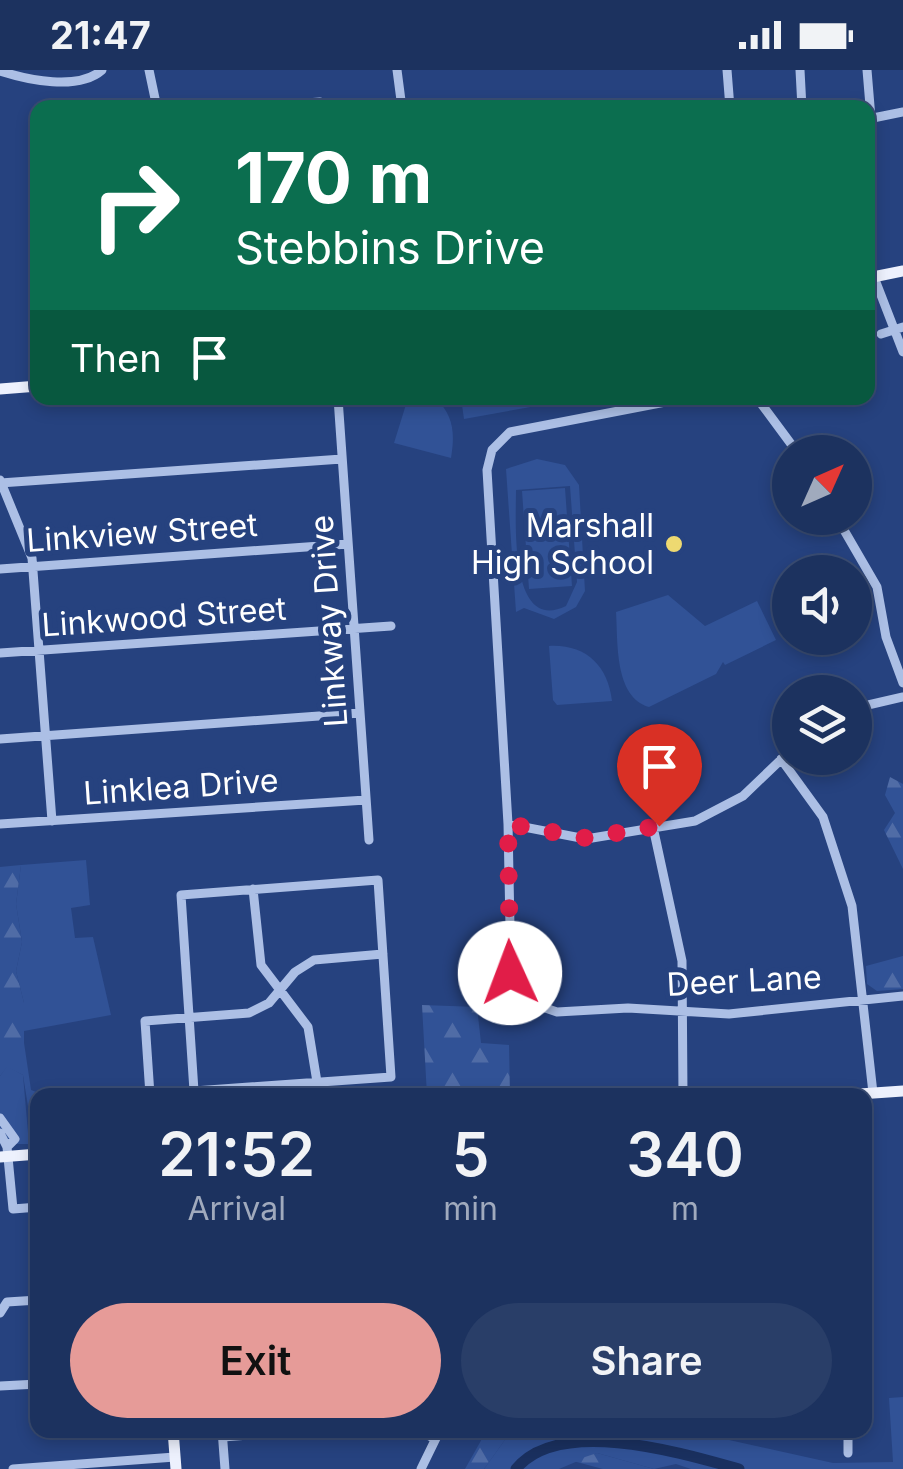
<!DOCTYPE html>
<html lang="en">
<head>
<meta charset="utf-8">
<style>
	:root { --surface:#1c325f; --page:#293e68; --text:#f1f3f6; --muted:#a0aabd; --line:#3a4d74; --accent:#e69b98 }
	body { margin:0; font-family:Inter,sans-serif; background:var(--page); color:var(--text); height:100vh; display:flex; flex-direction:column; font-size:38px; white-space:nowrap }
	* { box-sizing:border-box; margin:0 }
	p { font-size:32px; color:var(--muted) }
	.icon { flex:none; width:55px; height:55px; fill:none; stroke:currentColor; stroke-width:2; stroke-linecap:round; stroke-linejoin:round }
	.map { position:relative; flex:1; overflow:hidden }
	.panel { position:absolute; left:30px; top:1018px; width:842px; height:350px; display:flex; flex-direction:column; background:var(--surface); border-radius:20px; box-shadow:0 5px 15px #0003,0 0 0 2px var(--line) }
	.panel>* { flex:none }
	.hud { position:absolute; left:30px; top:30px; width:845px; height:305px; border-radius:20px; box-shadow:0 5px 15px #0003,0 0 0 2px var(--line); background:#0b6e4f; color:#fff; overflow:hidden }
	.needle { width:65px; rotate:45deg }
	.tools { position:absolute; left:772px; top:365px; display:grid; gap:20px }
	.tools a { display:grid; place-items:center; width:100px; height:100px; border-radius:50%; background:var(--surface); box-shadow:0 5px 15px #0003,0 0 0 2px var(--line); font-size:50px }
	.pin { position:absolute; display:grid; place-items:center; width:85px; height:85px; color:#fff; margin:-102px -42px; border-radius:50% 50% 50% 0; rotate:-45deg; box-shadow:0 0 10px #0007 }
	.pin .icon { rotate:45deg }
	.me { position:absolute; width:110px; margin:-55px; rotate:358deg; stroke-linejoin:round; filter:drop-shadow(0 0 8px #0008) }
	.turn { display:flex; align-items:center; gap:35px; height:210px; padding:0 40px; font-size:45px }
	.turn .icon { width:130px; height:130px; stroke-width:2.5 }
	.turn b { display:block; font-size:70px; line-height:85px }
	.then { display:flex; align-items:center; height:95px; padding:0 40px; background:#0003; gap:20px; font-size:38px }
	.eta { display:flex; justify-content:space-evenly; align-items:center; height:170px; text-align:center }
	.eta b { font-size:60px; font-weight:600; line-height:70px }
	.action { display:flex; gap:20px; margin-top:auto; padding:20px 40px }
	.action a { flex:1; height:115px; border-radius:60px; background:var(--accent); color:#111; font-size:40px; font-weight:600; line-height:115px; text-align:center }
	.action a+a { background:var(--page); color:var(--text) }
	.status { display:flex; justify-content:space-between; align-items:center; height:70px; padding:0 50px; background:var(--surface); direction:ltr }
	.status svg { height:28px; fill:currentColor }
	.map>svg:first-child { display:block }
	.green { fill:#315296; fill-rule:evenodd }
	.forest { fill:url(#forest-firs) }
	.lines { fill:none; stroke-linecap:round; stroke-linejoin:round }
	.river { stroke:#1a305f; stroke-width:11 }
	.minor { stroke:#acbfe5; stroke-width:9 }
	.major { stroke:#edf1fd; stroke-width:11 }
	.route { stroke:#e11d48; stroke-width:18; stroke-dasharray:0 32.4 }
	.poi-dot { fill:#eed971; stroke:#26427f; stroke-width:4 }
	.labels { text-anchor:middle; stroke-width:10; stroke-linejoin:round; paint-order:stroke }
	.poi-label { font-size:32px; fill:#fff; stroke:#26427f; text-anchor:end }
	.street-label { font-size:32px; fill:#fff; stroke:#26427f }
</style>
</head>
<body>
<div class="status"><b>21:47</b><svg viewBox="0 0 49 12"><path d="M0 12V9h3v3zM5 12V6h3v6zM10 12V3h3v9zM15 12V0h3v12zM26 1h20v11H26zM47 4h2v5h-2z"/></svg></div>
<div class="map">
<svg width="903" height="1399" viewBox="0 0 903 1399">
	<defs>
		<pattern id="forest-firs" width="22" height="20" patternUnits="userSpaceOnUse" patternTransform="scale(2.5)"><rect width="22" height="20" fill="#315296"/><path d="M5 1l3.5 6h-7zM16 11l3.5 6h-7z" fill="#506ca6"/></pattern>
	</defs>
	<rect width="100%" height="100%" fill="#26427f"/>
	<path class="green" d="M408,328h27c19,17 20,36 16,60l-57,-15z
		M461,328h91l1,5 -89,16z
		M537,389l28,6 14,20 6,106 -9,16 -22,12 -30,-11 -8,4 -10,-143zM570,416l7,96 -11,24c-57,28 -50,-84 -50,-116z
		M565,418l7,98 -43,3 -7,-98z
		M668,525l37,31 52,-25 19,39 -51,25 -2,-3 -7,12 -67,33c-35,-10 -31,-66 -33,-95z
		M549,576c36,-2 59,19 63,55l-55,4 -4,-5z
		M86,790l4,45 -19,3 4,30 18,-1 18,78 -87,16v-28l-8,-32 6,-29 -6,-38 5,-39z
		M7,996l16,9 6,69h-29v-68z
		M903,1327v72h-212l-15,-5 -22,5 -57,-16 -38,16h-75l28,-39h172l149,33 60,-1 -4,-64z"/>
	<path class="forest" d="M890,707l13,7v85l-19,-39 11,-17 -10,-18z
		M21,795l-5,39 6,38 -6,29 8,32v40l7,47 13,5h-6l-1,10 -9,1 -5,-31 -16,-8 -7,9v-209z
		M903,886v33l-26,2 -10,-7 -1,-18z
		M422,935l55,2 4,36 28,2 1,50h-83z
		M487,1360h25l-28,39h-19z
		M597,1383l57,16h-51l-30,-8z"/>
	<g class="lines">
		<path class="river" d="M516,1399c43,-53 166,-16 223,0"/>
		<path class="minor" d="M149,0l8,38
			M397,0l5,38
			M727,0l3,38
			M800,0l2,38
			M867,0l4,48
			M0,1c28,9 78,20 102,-1
			M236,38l84,-6v6
			M868,49l35,-7
			M874,207l29,75
			M881,264l22,-7
			M338,328l31,442
			M686,328l-176,34 -18,18 -5,20 21,354 3,155 11,21 35,12 71,-4 101,6 174,-18
			M757,328l40,54
			M0,410l32,78 20,263
			M0,413l342,-24
			M837,448l40,69 9,50 17,46
			M0,499l348,-25
			M0,583l391,-27
			M855,638l48,-11
			M0,669l360,-26
			M781,689l42,58 29,89 21,187
			M0,754l366,-24
			M508,754l78,15 109,-18 48,-25 47,-45
			M653,757l29,134 1,134
			M378,810l13,197 -197,14 -13,-196z
			M253,819l8,76 47,62 10,61 -4,7
			M150,1025l-5,-74 104,-8 20,-10 26,-31 19,-12 69,-6
			M0,1048l15,21 -8,8
			M0,1063l7,14 6,62 25,-2
			M0,1243l7,-11 31,-2
			M0,1316l38,-2
			M222,1360l3,39
			M419,1360l16,9
			M848,1360v23
			M223,1367l90,-7
			M13,1399l162,-12
			M421,1399l19,-39"/>
		<path class="major" d="M868,208l35,-7
			M0,319l38,-3
			M845,1025l58,-4
			M0,1087l38,-3
			M173,1360l3,39"/>
	</g>
	<g class="lines">
		<path class="route" d="M510,903l-2,-149 78,14 73,-12"/>
	</g>
	<circle class="poi-dot" cx="674" cy="474" r="10"/>
	<g class="labels">
		<g class="poi-label">
			<text x="654" y="467">Marshall<tspan x="654" dy="37">High School</tspan></text>
		</g>
		<g class="street-label">
			<text transform="translate(142 463) rotate(-4)" y="11">Linkview Street</text>
			<text transform="translate(164 547) rotate(-4)" y="11">Linkwood Street</text>
			<text transform="translate(329 551) rotate(-94)" y="11">Linkway Drive</text>
			<text transform="translate(181 717) rotate(-4)" y="11">Linklea Drive</text>
			<text transform="translate(744 911) rotate(-3)" y="11">Deer Lane</text>
		</g>
	</g>
</svg>
<div class="tools">
<a><svg class="needle" viewBox="-14 -14 28 28"><path d="M0-13l5 13h-10z" fill="#e53935"/><path d="M0 13l5-13h-10z" fill="#a0aabd"/></svg></a>
<a><svg class="icon" aria-label="sound" viewBox="0 0 24 24"><path d="M4 9h4l5-4v14l-5-4H4zM17 9q2 3 0 6"/></svg></a>
<a><svg class="icon" aria-label="layers" viewBox="0 0 24 24"><path d="M12 4l9 5-9 5-9-5zM3 14l9 5 9-5"/></svg></a>
</div>
<div class="pin" style="left:659px;top:756px;background:#d93025"><svg class="icon" aria-label="arrive" viewBox="0 0 24 24"><path d="M6 21V4h12l-3 4 3 4H6"/></svg></div>
<svg class="me" style="left:510px;top:903px" viewBox="-20 -20 40 40"><circle r="19" fill="#fff"/><path d="M0-13L10 11 0 6-10 11z" fill="#e11d48"/></svg>
<div class="hud">
<div class="turn"><svg class="icon" aria-label="right" viewBox="0 0 24 24"><path d="M7 20v-9h11M14 6l5 5-5 5"/></svg><div><b>170 m</b>Stebbins Drive</div></div>
<div class="then">Then<svg class="icon" aria-label="arrive" viewBox="0 0 24 24"><path d="M6 21V4h12l-3 4 3 4H6"/></svg></div>
</div>
<section class="panel">
<div class="eta">
<div><b>21:52</b><p>Arrival</p></div>
<div><b>5</b><p>min</p></div>
<div><b>340</b><p>m</p></div>
</div>
<div class="action"><a>Exit</a><a>Share</a></div>
</section>
</div>
</body>
</html>
